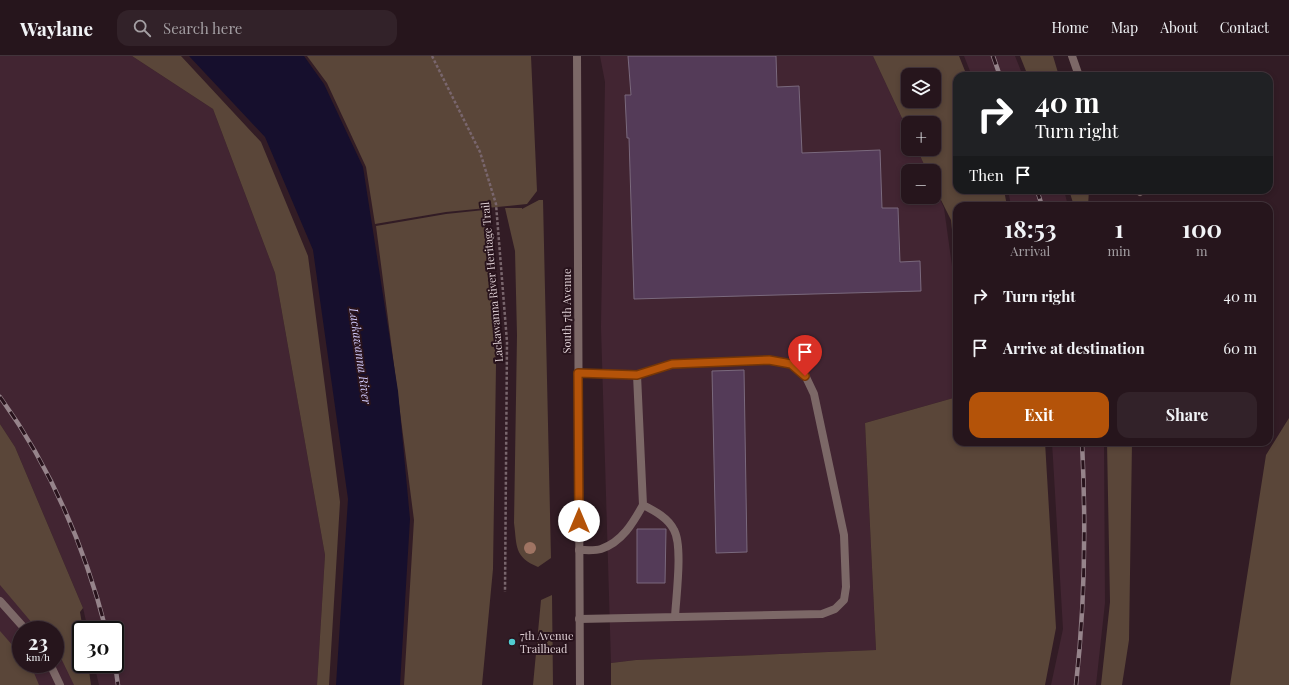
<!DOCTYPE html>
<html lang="en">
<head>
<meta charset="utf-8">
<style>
	:root { --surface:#26151c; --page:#322229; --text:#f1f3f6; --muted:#a49fa3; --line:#42343b; --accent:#b45309 }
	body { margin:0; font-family:"Playfair Display",serif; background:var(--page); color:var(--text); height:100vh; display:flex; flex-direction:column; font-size:15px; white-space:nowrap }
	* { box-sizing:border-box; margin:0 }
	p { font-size:13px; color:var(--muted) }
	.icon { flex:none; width:22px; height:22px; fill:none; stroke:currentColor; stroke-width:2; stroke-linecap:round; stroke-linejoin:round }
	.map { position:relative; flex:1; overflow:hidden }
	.drawer { position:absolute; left:953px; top:146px; width:320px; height:244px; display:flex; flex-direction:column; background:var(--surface); border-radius:12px; box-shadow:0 2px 6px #0003,0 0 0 1px var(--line) }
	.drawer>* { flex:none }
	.banner { position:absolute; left:953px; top:16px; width:320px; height:122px; border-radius:12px; box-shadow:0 2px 6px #0003,0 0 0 1px var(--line); background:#202124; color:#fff; overflow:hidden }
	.buttons { position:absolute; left:901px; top:12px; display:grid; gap:8px }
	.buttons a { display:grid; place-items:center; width:40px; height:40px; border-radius:8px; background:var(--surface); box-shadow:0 2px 6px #0003,0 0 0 1px var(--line); font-size:20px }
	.speed { position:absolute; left:12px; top:565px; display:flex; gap:8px; font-size:20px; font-weight:700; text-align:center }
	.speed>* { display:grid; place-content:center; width:52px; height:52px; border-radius:50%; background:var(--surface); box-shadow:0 2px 6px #0003,0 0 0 1px var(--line); line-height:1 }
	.speed small { font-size:10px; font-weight:400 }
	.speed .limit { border:2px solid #111; border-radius:6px; background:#fff; color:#111 }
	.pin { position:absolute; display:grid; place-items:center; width:34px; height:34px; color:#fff; margin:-41px -17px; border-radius:50% 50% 50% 0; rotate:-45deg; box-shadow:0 0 4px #0007 }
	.pin .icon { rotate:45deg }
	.me { position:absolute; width:44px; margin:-22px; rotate:0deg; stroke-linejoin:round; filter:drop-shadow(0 0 3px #0008) }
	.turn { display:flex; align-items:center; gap:14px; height:84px; padding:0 16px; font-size:18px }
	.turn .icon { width:52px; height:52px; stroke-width:2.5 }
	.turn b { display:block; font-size:28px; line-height:34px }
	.then { display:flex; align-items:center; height:38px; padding:0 16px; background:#0003; gap:8px; font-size:15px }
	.eta { display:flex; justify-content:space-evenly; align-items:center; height:68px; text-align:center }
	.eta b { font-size:24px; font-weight:700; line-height:28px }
	.cta { display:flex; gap:8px; margin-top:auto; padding:8px 16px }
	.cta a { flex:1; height:46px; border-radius:12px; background:var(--accent); color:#fff; font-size:16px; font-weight:700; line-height:46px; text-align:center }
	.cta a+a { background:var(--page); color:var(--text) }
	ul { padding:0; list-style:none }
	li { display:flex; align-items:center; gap:12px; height:52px; padding:0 16px }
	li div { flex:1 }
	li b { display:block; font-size:15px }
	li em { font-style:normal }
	header { display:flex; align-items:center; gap:24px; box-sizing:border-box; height:56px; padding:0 20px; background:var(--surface); border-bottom:1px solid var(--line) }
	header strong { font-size:19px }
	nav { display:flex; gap:22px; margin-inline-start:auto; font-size:14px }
	.search { width:280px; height:36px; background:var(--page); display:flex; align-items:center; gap:10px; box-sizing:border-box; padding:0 14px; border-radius:12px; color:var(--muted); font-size:15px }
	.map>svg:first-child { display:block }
	.built { fill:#422532; fill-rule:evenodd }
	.green { fill:#5a4639; fill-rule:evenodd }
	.water { fill:#160f2d }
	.building { fill:#543b58; stroke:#7a697d }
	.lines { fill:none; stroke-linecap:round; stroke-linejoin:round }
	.path { stroke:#79666d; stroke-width:2.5; stroke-dasharray:3 2; stroke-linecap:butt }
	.service { stroke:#7c6867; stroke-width:8 }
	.minor { stroke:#7c6867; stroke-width:8 }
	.rail-casing { stroke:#96848b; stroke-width:4.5 }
	.rail { stroke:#28131c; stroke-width:3; stroke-dasharray:9; stroke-linecap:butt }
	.tree { fill:#9f7463 }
	.route-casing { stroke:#753606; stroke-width:10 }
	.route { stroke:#b45309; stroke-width:7 }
	.poi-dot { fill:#51ccd1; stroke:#28131c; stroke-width:1.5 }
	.labels { text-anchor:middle; stroke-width:4; stroke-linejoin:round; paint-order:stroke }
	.street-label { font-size:11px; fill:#dfd0d5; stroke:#28131c }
	.poi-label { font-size:11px; fill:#dfd0d5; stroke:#28131c; text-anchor:start }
	.water-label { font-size:12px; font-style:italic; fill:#d2cbfd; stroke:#28131c }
</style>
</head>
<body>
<header>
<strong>Waylane</strong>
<div class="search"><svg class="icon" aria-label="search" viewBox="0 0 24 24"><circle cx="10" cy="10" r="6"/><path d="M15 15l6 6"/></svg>Search here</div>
<nav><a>Home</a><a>Map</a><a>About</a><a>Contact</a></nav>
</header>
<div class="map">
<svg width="1289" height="629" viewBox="0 0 1289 629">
	<rect width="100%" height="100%" fill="#321c25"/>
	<path class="built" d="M0,0h132l81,53 62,164 50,282 -8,130h-218l-5,-21h21v-34h-27l-5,-22 -68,-161 -15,-23z
		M600,0h273l35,75v18h9l10,22h-19v26h26v-11l10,22 13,94v95l-92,26 11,227 -240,10 -25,3 -10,-336 4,-245z
		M964,0h51l8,20h-51z
		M1008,134h56l4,16h-57z
		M1052,386h52l1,161 -9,82h-45l12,-56z
		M0,505l63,77 15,47h-78zM21,574h34v34h-34z"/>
	<path class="green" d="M132,0h49l80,86 47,114 32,246 -11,183h-12l8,-130 -50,-282 -62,-164z
		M307,0h224l6,135 -10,13 -81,8 -71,12 -9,-57 -39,-84z
		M873,0h86l8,20h-10v114h47l3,16h-50v74l-6,-60 -17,-34v-15h-7l-10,-22h17v-26h-26v8zM908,19h26v26h-26z
		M1020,0h33l6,20h-31z
		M1069,134h20l-1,16h-14z
		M539,144h4l8,358 -13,9c-24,-10 -21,-21 -24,-44l3,-188 -2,-84 -10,-43h17v1z
		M484,154l4,32 8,123 -3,204 -11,116h-78l10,-165 -38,-294 70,-12z
		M957,341v45h88l11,186 -11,57h-434v-22l25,-3 240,-10 -11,-227z
		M1289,362v267h-59l36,-230z
		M0,368l15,23 68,161 -3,4 3,18h-2v34h7l3,21h-17l-14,-29 -5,-6v-20h-17l-38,-45z
		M1107,386h25l-3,198 -7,45h-21l9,-83z
		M552,539l1,90h-20l8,-85z
		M0,575l21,24v9h8l3,4 7,17h-39z"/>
	<path class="water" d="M189,0h115l20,28 39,83 35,224 12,128 -10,166h-64l12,-186 -35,-249 -48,-113z"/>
	<path class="building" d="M628,0h148l1,31 22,-1 3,67 78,-3 2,58h16l2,54 20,-1 1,30 -287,8 -5,-161h-2l-2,-43h6z
		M744,314l3,182 -31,1 -4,-182z
		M637,473h29l-1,54h-28z"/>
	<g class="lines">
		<path class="path" d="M432,0l48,96 16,52 11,138 -2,250"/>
		<path class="service" d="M578,317l59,2 6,130c-10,18 -21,37 -42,44 -6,2 -15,1 -22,1
			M643,449c12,6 25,13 31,25 9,16 2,67 1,87
			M0,545l26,29
			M579,563l243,-5 13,-5 9,-9 2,-13 -2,-52 -30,-141 -9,-19 -14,-11 -22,-4 -97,4 -35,11
			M50,608l10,21"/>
		<path class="minor" d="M577,0l3,629
			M1072,0l7,20
			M1138,134l2,2"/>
		<g class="rail-casing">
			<path id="rail" d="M993,0l7,20
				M1037,134l5,16
				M0,341c50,69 85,151 106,233
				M115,608l3,21
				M1076,629c9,-80 10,-162 6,-243"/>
		</g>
		<use href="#rail" class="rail"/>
	</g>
	<circle class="tree" cx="530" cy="492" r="6"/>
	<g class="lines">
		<g class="route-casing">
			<path id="route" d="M579,465l-1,-148 59,2 35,-11 97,-4 22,4 14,12"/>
		</g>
		<use href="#route" class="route"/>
	</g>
	<circle class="poi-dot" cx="512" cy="586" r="4"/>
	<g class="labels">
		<g class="street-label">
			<text transform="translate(492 226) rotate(-95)" y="4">Lackawanna River Heritage Trail</text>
			<text transform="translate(567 255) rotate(-90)" y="4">South 7th Avenue</text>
		</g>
		<g class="poi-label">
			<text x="520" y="584">7th Avenue<tspan x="520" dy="13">Trailhead</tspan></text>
		</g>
		<g class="water-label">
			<text transform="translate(360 300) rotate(82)" y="4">Lackawanna River</text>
		</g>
	</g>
</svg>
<div class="buttons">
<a><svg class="icon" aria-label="layers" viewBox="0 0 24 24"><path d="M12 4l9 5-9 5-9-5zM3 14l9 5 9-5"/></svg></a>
<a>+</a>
<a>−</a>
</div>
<div class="speed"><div>23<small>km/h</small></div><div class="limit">30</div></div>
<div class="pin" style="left:805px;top:320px;background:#d93025"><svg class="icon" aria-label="arrive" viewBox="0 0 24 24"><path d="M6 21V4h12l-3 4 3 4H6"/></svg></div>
<svg class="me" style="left:579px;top:465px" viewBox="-20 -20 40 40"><circle r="19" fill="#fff"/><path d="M0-13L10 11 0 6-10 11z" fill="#b45309"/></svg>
<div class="banner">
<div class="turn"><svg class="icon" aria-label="right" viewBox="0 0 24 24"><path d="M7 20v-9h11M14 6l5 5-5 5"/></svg><div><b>40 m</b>Turn right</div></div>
<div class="then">Then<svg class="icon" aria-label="arrive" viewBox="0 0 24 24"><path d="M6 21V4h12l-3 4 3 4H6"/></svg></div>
</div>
<section class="drawer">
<div class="eta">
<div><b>18:53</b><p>Arrival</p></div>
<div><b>1</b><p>min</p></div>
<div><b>100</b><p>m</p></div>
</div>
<ul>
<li><svg class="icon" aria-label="right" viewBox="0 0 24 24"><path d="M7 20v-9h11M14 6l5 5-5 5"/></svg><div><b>Turn right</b></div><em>40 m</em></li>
<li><svg class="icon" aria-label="arrive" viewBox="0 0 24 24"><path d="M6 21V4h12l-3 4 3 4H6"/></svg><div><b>Arrive at destination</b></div><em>60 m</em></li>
</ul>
<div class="cta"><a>Exit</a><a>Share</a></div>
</section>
</div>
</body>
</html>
